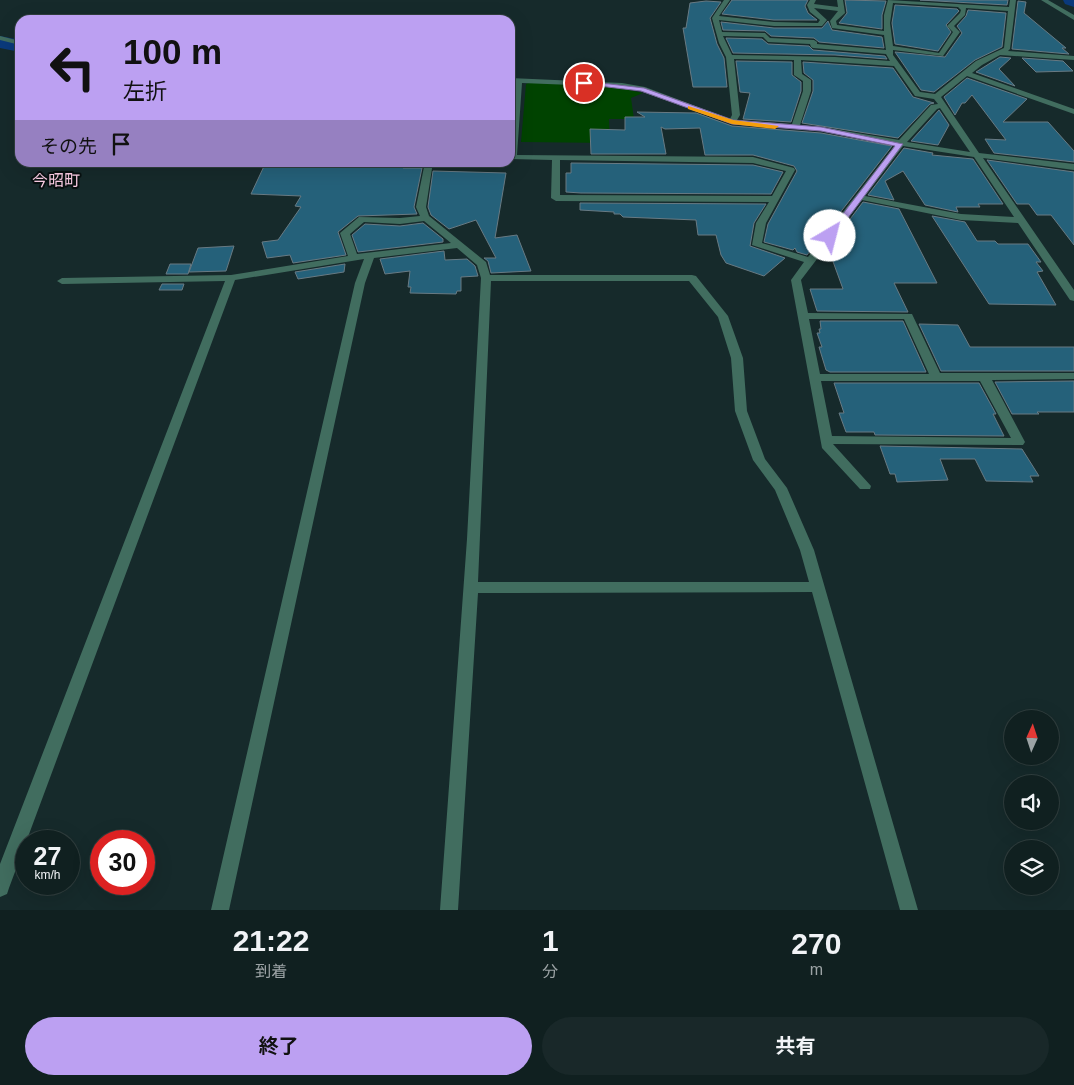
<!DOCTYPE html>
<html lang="ja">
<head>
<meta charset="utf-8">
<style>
	:root { --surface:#102020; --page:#192829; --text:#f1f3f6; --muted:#9ca3a5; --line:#303e3e; --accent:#bca0f2 }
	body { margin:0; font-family:Arial,"Noto Sans JP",sans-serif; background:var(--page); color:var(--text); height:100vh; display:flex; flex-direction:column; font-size:19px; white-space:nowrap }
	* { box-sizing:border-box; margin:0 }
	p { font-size:16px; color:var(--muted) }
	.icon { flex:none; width:28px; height:28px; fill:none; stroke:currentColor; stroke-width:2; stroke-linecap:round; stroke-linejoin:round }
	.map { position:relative; height:910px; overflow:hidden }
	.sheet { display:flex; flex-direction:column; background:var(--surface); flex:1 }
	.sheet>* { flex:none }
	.banner { position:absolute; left:15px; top:15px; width:500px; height:152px; border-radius:15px; box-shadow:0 5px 20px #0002,0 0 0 1px var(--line); background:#bca0f2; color:#111; overflow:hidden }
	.needle { width:32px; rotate:3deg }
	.controls { position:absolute; left:1004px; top:710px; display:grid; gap:10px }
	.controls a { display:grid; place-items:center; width:55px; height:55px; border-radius:50%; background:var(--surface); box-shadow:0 5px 20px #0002,0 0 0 1px var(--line); font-size:25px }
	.speed { position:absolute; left:15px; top:830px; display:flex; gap:10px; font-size:25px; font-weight:700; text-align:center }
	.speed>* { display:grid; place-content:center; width:65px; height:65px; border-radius:50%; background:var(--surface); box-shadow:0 5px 20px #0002,0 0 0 1px var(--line); line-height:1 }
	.speed small { font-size:12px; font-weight:400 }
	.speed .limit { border:8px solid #d22; background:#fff; color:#111 }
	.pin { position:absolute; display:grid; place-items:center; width:42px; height:42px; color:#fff; margin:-21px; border:2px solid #fff; border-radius:50%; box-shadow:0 1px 5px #0007 }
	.me { position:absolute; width:55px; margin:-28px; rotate:37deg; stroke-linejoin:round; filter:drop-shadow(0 0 4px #0008) }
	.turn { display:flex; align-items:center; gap:18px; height:105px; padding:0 25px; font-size:22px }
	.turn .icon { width:65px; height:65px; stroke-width:2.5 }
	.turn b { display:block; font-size:35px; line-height:42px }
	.then { display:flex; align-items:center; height:48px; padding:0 25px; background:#0003; gap:10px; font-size:19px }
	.eta { display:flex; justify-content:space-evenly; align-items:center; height:85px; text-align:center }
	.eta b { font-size:30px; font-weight:700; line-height:35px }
	.button { display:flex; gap:10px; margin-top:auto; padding:10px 25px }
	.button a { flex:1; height:58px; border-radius:30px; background:var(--accent); color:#111; font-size:20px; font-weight:700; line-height:58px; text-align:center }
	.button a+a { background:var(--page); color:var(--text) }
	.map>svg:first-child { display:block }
	.green { fill:#004300 }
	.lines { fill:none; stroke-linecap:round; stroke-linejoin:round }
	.river { fill:#0a397b; fill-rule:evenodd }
	.building { fill:#25617a; stroke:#687a83 }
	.minor { fill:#416d5f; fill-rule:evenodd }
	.route { fill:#bca0f2; stroke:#7a689d }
	.slow { fill:#f59e0b }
	.labels { text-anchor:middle; stroke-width:4; stroke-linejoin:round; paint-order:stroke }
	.far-quarter-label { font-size:16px; fill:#fdcfe7; stroke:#081111 }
</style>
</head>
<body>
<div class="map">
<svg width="1074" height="910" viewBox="0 0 1074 910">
	<rect width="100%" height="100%" fill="#162a2b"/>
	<path class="green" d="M531,82l84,5 28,6 -12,5 3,21h-25l1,24 -89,-1 5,-58z"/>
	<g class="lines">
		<path class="river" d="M1063,0h11v7l-9,-3z
			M0,36l20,4v12l-20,-4z"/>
	</g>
	<path class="building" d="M732,0h76l-3,6 3,7 9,7h-43l-52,-6z
		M845,0l41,1 -4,14v14l-43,-6 8,-10z
		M920,0h88l-1,5z
		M706,1l15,1 -11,16 7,26 7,14 3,29h-34l-10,-59h3l4,-25z
		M1018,1l8,1 -2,11 42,35h-4l7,6 -57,-5z
		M895,5l62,4 2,2 -13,14 5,7 -13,19 -43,-7 -3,-21z
		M968,10l38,3 -4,34 -27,13 -41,32 -13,-2 -26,-38 50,5 17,-24 -5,-7 9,-10z
		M828,21l4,9 50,7 2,11 -65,-6 -5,-4 -43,-2 -6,-5 -42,-1 -2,-8 53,6h48z
		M726,38l36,1 6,5 41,2 4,4 72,6 2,3 -52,-4 -102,-2z
		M1000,57l11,1 -12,11 16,17 -39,-14z
		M1022,58l41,3 10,10 -37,1z
		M736,61l56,1v13l9,7v9l-10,31 -48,-3 7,-26 -10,-1z
		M803,62l90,6 20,29 21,6 -4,1 -32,34 -96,-15 11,-32v-11l-9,-7z
		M967,78l60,21 -24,23h45l26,29v11l-80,-9 -9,-14 21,1 -34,-45 -7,8h-3l-7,12 -11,-18z
		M939,110l10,15 -11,20 -27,-4z
		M637,112l59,1 36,13 89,7 71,13 -85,109 -10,-3 -2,-4 -2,2 -29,-8 4,-18 29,-53 -3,-5 -41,-11h-48l-5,-27 -35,1 -4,-2 5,27h-75l-1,-25 35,1v-13h20z
		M904,148l29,5 -1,2 41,4 30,45h-25l2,3h-24l2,5 -33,-7 -22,-34 -18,10 9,19 -26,-5z
		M987,160l87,12v73l-23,-30h-14l-8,-11h-12z
		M266,162h139l-2,6h19l-8,39 3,7 -59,2 -20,16 8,23 -53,8 -3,-8 -23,3 -5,-16 16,-2 23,-33 -6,-1 6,-10 -50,-2z
		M571,163l182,2 30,7 -12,22 -190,-1 -15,-1v-19h5z
		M433,171l73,2 -11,65 22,-3 14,36 -40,2 -3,-12 -4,-3h12l-20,-38 -27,9 -18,-14 -3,-8z
		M863,202l36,7 38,74h-43l14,29 -91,-1 -7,-22h33l-12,-33h-9z
		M580,203l186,1 -12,19 -4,23 35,12 -21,18 -38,-13 -5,-8 -5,-20h-18l-2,-15 -73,-3 -3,-3h-6v-2l-34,-2z
		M932,216l33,6 12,19h18l3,3h30l13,18h-5l7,9 -6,1 19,33 -67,-1z
		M423,223l20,16v3l-85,10 -6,-17 13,-11 35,2z
		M234,246l-8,25 -37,1 9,-24z
		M444,251l1,9 22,-1 8,7 3,10 -17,1v14h-4l-1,3 -46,-1 1,-6h-3l2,-16 -25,3 -5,-15z
		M170,264h21l-3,10h-22z
		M345,264l-1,8 -46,7 -3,-7z
		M162,284h22l-2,6h-23z
		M820,321h83l23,51h-96l-4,-2 -7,-23h3l-5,-14h3l-1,-4h2z
		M919,324l39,1 12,22h104v24h-133z
		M1074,381v31h-37l2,2h-27l-17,-32z
		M834,383h145l17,31h-3l11,22 -129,-1 -1,-3h-28l-7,-19h5z
		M880,446l142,3 17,27h-9l3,6 -47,-1 -11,-22h-35l8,21 -51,2 -2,-8h-5z"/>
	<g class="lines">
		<path class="minor" d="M724,0h6l-11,16 55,6 44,1 2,-3 -10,-8 -3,-7 3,-5h6l-2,4 24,3 -1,-7h6l2,13 -9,8 1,4 47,6v-16l4,-15 121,7 1,-7h6l-6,49 -2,2 66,5v4l-74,-5 -18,10 -10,8 102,36v5l-107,-38 -26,21 38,56 95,11v6l-91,-12 91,132v11l-4,-1 -52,-77 -57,-3 -99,-20 -61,80 7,33 104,1 28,59h134v6l-82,1 33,62 -2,3 -190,-1 38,42 -1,3h-10l-38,-41 -31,-168 13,-18 -52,-17 4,-22 13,-21 -213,-1 -5,-3 1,-38 -42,-1 4,-77h-4v-4l112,5 23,4 85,32 2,-4 -6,-58 -7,-14 -7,-25zM893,3l65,4 3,3 -1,3 -13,13 6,6 -14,21 -46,-7 -3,-23zM814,8l24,3 -8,10 2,7 52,7 2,15 -69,-6v-2l-3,-2 -44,-2 -5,-5 -43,-1 -3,-12 55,6h48l5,-6zM966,8l42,3 -4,37 -28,13 -41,33 -15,-2 -27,-37v-5l50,6 17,-24 -6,-6 11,-11zM723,36l40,1 5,5 42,2 1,3 2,1 73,6 4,7 -55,-4 -103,-2zM734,59l60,1v15l9,6v10l-11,33 -55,-4 3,-5zM801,60l93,6 21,30 19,3 4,5 -7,1 -32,35 -78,-13 -21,-2 11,-34v-11l-9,-6zM522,83l100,4 18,4 92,33 89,7 74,14 -87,112 -46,-14 4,-20 29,-53 -1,-2 -41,-11 -236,-2zM940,108l30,44 -63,-10 30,-33zM903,146l71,11 40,60 -53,-3 -96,-18zM560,160l193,3 33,8 -14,25 -212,-1zM809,319h95l25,55h-109zM821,381h159l31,57 -179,-2z
			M1041,0h7l26,15v5z
			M0,36l20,5v4l-20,-5z
			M425,162h8l-7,45 3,9 57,46 4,13h202l4,1 32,40 15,42 4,53 18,48 22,29 27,62 104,360h-18l-88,-318 -334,1 -20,317h-18l27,-371 14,-261 -4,-13 -20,-17 -83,10 -9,25 -136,627h-18l144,-627 9,-24 -129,21 -226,608 -2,6 -7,3v-33l225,-583 -163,3 -5,-3 5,-3 169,-3 117,-19 -8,-23 19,-16 41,1 20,-2 -4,-9zM424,221l27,22 -94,11 -7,-20 14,-12 36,2zM491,281h198l29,36 13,41 4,53 18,49 22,30 25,60 9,32h-331z"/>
	</g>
	<path class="route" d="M584,81l60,7 89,32 88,7 82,17 -70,94h-3l-4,-2 69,-90 -74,-15 -89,-7 -91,-33 -59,-7z"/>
	<path class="slow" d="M688,106l45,14 46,6 -4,3 -43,-5 -44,-15z"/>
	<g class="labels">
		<g class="far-quarter-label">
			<text x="56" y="186">今昭町</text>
		</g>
	</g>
</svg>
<div class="controls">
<a><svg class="needle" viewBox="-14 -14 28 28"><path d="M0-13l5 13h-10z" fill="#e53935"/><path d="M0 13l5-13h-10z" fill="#9ca3a5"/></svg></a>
<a><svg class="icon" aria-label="sound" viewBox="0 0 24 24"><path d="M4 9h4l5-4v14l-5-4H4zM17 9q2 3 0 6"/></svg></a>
<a><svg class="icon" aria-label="layers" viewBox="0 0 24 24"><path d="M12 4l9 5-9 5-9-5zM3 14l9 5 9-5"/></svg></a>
</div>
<div class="speed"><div>27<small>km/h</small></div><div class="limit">30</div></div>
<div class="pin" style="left:584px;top:83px;background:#d93025"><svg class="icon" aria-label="arrive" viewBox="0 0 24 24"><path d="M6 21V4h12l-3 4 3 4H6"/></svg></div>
<svg class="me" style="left:830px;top:236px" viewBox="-20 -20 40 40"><circle r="19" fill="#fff"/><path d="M0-13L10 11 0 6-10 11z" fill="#bca0f2"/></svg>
<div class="banner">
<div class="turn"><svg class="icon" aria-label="left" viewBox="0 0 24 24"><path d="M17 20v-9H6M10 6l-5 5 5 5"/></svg><div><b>100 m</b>左折</div></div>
<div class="then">その先<svg class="icon" aria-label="arrive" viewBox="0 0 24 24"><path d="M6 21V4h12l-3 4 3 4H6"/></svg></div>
</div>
</div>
<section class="sheet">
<div class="eta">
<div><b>21:22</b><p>到着</p></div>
<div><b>1</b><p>分</p></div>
<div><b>270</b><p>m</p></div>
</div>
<div class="button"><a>終了</a><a>共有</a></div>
</section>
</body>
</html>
